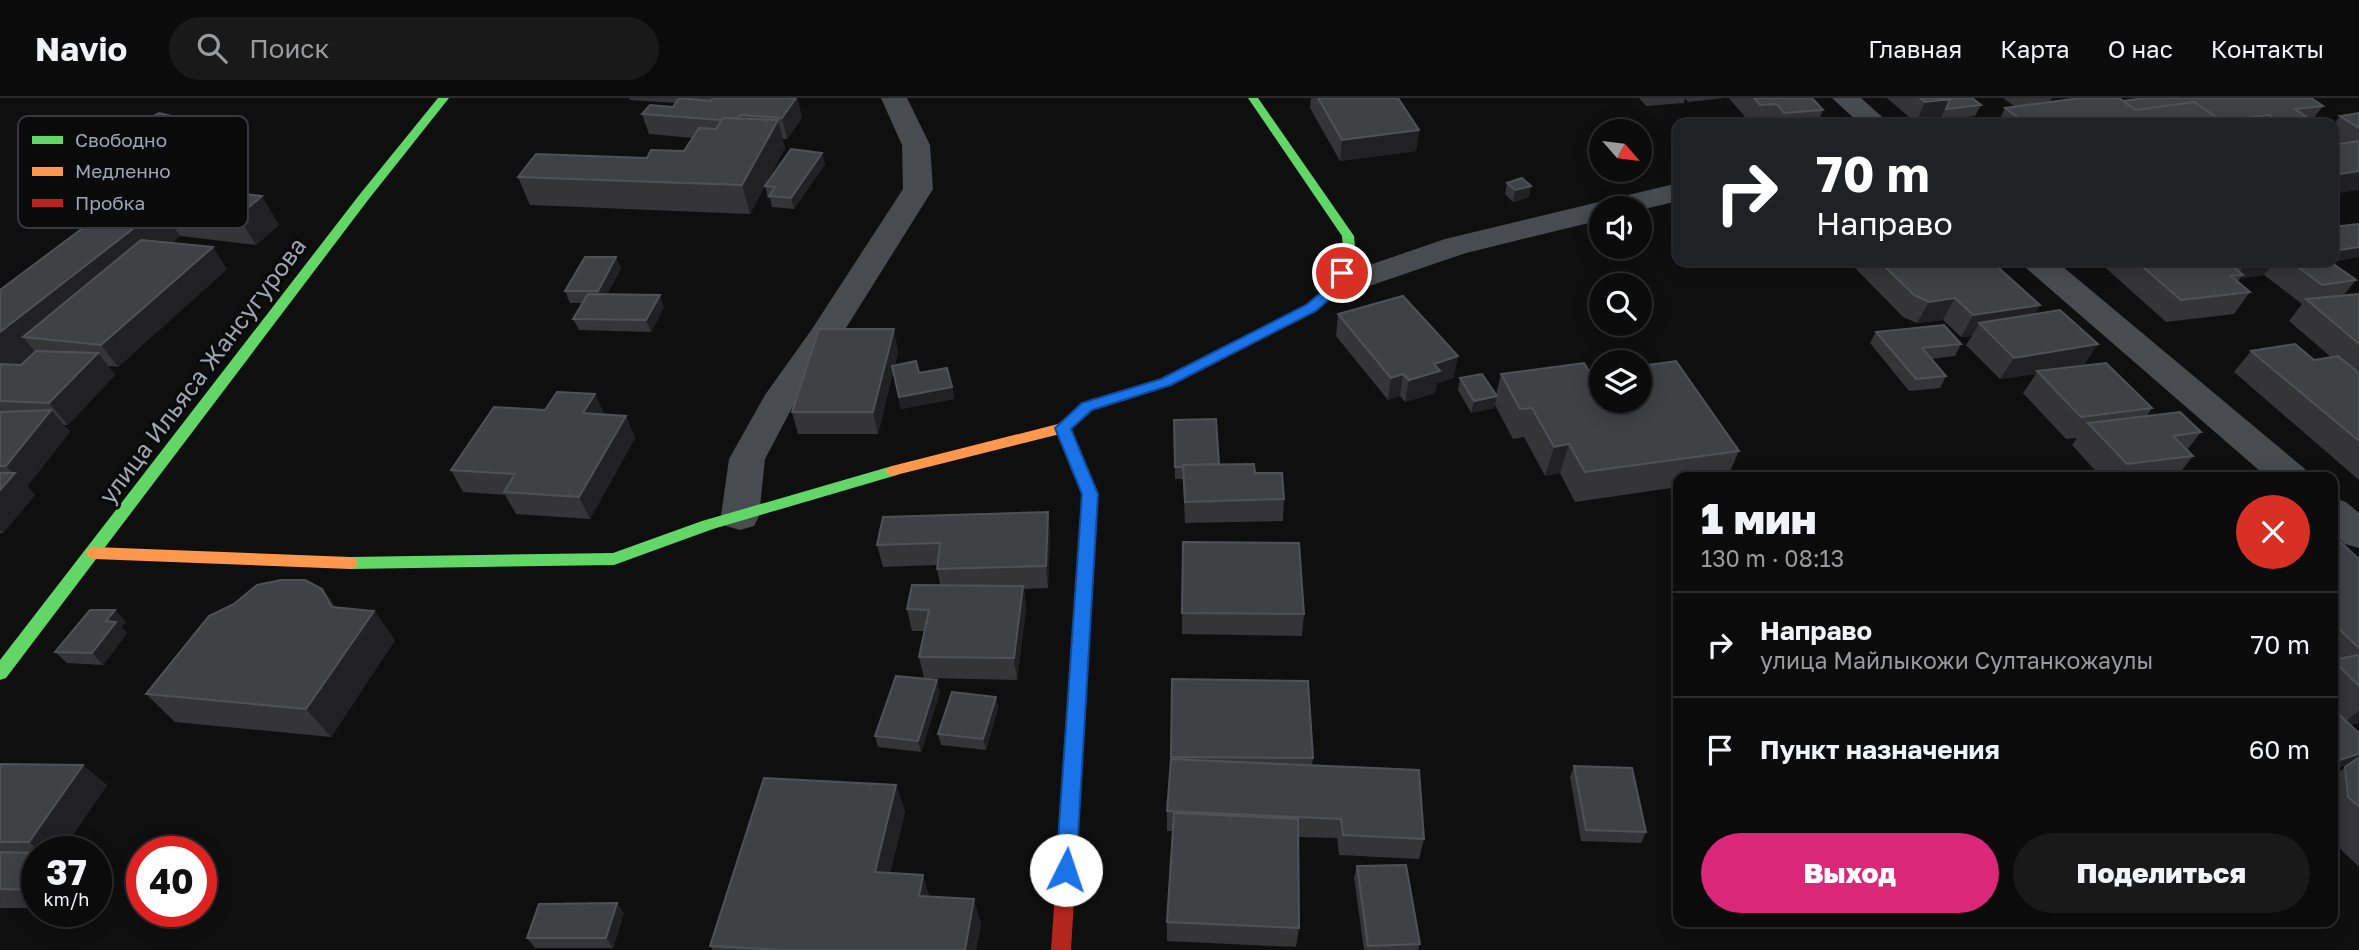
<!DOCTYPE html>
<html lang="ru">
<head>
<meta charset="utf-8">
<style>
	:root { --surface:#0b0b0c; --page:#19191a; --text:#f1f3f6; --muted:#9a9b9d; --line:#2b2b2d; --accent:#db2777 }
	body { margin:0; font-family:"Golos Text",sans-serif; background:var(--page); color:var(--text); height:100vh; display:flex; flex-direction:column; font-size:26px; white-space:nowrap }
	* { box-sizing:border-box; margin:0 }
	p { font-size:23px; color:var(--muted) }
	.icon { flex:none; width:38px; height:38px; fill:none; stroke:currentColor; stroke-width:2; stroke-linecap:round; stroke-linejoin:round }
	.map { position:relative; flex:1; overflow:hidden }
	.drawer { position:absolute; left:1673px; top:374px; width:665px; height:455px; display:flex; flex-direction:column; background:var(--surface); border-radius:14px; box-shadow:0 4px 18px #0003,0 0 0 2px var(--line) }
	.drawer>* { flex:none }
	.top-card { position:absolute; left:1673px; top:21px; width:665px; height:147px; border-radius:14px; box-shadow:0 4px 18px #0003,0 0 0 2px var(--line); background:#202124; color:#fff; overflow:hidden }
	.needle { width:46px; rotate:118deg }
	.fabs { position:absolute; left:1589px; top:21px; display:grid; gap:14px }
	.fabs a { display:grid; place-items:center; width:63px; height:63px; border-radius:50%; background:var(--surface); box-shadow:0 4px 18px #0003,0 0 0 2px var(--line); font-size:35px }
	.speed { position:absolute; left:21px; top:738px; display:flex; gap:14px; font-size:35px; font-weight:700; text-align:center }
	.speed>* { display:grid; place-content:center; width:91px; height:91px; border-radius:50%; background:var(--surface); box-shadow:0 4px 18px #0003,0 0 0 2px var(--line); line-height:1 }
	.speed small { font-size:18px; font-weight:400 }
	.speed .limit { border:10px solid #d22; background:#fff; color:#111 }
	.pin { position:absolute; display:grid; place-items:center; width:60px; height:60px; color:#fff; margin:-30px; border:4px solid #fff; border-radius:50%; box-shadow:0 2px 7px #0007 }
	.me { position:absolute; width:77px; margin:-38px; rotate:4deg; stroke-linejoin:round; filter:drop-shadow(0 0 5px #0008) }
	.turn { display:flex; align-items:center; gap:24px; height:147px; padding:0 28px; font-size:32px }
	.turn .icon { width:91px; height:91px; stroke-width:2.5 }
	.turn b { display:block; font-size:49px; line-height:60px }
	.round { display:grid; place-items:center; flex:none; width:74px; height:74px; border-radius:37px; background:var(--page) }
	.summary { display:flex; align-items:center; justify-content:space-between; height:119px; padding:0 28px }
	h1 { font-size:42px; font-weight:800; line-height:52px }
	.cta { display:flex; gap:14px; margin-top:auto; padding:14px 28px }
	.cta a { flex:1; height:80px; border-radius:42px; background:var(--accent); color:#fff; font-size:28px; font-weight:800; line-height:80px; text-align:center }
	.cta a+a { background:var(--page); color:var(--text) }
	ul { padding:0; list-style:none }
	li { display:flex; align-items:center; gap:21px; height:105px; padding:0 28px; border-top:2px solid var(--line) }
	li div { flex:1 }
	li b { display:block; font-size:26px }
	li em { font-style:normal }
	header { display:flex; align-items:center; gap:42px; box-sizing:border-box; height:98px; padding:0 35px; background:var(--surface); border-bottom:2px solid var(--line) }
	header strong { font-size:33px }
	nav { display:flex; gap:38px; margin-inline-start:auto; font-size:24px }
	.search { width:490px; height:63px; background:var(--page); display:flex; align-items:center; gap:18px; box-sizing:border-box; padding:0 24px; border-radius:38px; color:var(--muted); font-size:26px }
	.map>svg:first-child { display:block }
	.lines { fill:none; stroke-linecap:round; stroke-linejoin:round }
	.street { fill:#484b4f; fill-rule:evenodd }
	.fast { fill:#63d668; fill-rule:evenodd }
	.slow { fill:#ff974d; fill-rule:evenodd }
	.jam { fill:#b3261e; fill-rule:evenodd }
	.wall { fill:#353538 }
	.shaded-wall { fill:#212123 }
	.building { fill:#404145; stroke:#4f5157; stroke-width:2 }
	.route { fill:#1a73e8; stroke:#114b97; stroke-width:2 }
	.labels { text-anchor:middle; stroke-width:6; stroke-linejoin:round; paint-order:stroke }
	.street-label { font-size:24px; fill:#9ea5b3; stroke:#0a0a0b }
	.key { fill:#0a0a0b; stroke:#36383d; stroke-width:2 }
	.key-label { font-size:19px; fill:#9ea5b3 }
</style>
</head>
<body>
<header>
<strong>Navio</strong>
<div class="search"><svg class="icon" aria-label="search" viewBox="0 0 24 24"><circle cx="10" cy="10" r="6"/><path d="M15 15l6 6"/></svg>Поиск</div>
<nav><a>Главная</a><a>Карта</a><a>О нас</a><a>Контакты</a></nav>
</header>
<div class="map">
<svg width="2359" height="852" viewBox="0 0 2359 852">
	<rect width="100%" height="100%" fill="#0f0f10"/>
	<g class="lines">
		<path class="street" d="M881,0h26l23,47 3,44 -92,147 -48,70 -28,53 -6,57 -5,10 -14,4 -14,-4 -5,-10 8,-57 36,-64 47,-66 91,-140 -1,-44z
			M1832,0h29l29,26h-30z
			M1678,85v18l-38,9 -39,-2v12l-135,33 -132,45 -11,-3 -5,-7 5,-7 122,-42z
			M2022,163h34l249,208 5,9h-42l-242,-210z
			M2333,400l13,4 13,11v35l-14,-4 -12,-11z"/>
		<path class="fast" d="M438,0h11l-81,102 -362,478 -6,2v-20l360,-466z
			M1248,0h10l96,138 2,22 -17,33 -23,20 -145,74 -48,16 -5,-2 -2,-3 2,-3 43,-14 145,-74 23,-19 15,-28 -2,-22z
			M1063,325l7,5 28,66 -7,117 -2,5h-12l-2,-5 7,-117 -26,-66z
			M892,368l5,1 3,4 -3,4 -184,54 -99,36 -264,4 -6,-2 -2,-4 2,-4 6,-2 263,-4 89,-32z"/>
		<path class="slow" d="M1123,293l5,2 2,3 -2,3 -36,11 -24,22 -176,44 -8,-5 8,-5 166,-42 24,-20z
			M94,449l256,10 6,2 2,4 -2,4 -6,2 -256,-10 -6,-2 -2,-4 2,-4z"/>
		<path class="jam" d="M1083,506l6,2 2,5 -20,339h-20l24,-339 2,-5z"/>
	</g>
	<path class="wall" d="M629,0h168l5,20 -15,21h-5l3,9 -35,66 -220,-9 -12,-28 166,-26 9,-13 -44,-4 -7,-20 31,-7 3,-4 -46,-3z
		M1311,0h87l21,32 -3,21 -76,10 -30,-53z
		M1639,0h84l-35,4 -3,-4 -1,5 -38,3z
		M1729,0h83l11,12 -6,14h-66z
		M1887,0h85l9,7 -6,11 -59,7z
		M2003,0h49l-2,4 73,-1 200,5 -14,18h-312l8,-16 9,-2z
		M2359,15v77l-22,-46 -4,-2v-16l7,-10z
		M137,27l86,3 6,11 -21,13 -63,-16z
		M822,55l3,11 -31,45 -22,-2 -2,-9h-2l-3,-12z
		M143,85l136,42 -23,20 -76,-9 -8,7 55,26 -109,98 -10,-1 7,9 -47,50h-4l6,7 -43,54 8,9 -32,38h-3v-243z
		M1507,85l24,3 -2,11 -16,5 -8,-8z
		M2359,126v33l-29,5 26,18 -13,16 16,-2v186l-125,-108 17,-21 63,9 17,-3 -42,-36 13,-17 -38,-29 -24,3 -2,4 12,10 -16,22 -68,8 -67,-60 1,-1h233z
		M616,159l5,12 -14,25 57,13 -13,25 -72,-2 -6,-11 10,-16h-13l-5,-12z
		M1858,163h133l49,44 -6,10 64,29 -15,22 69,42 -5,8 54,16 -14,18 6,6 -17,22h-74l-30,-33 5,-7 -11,1 -43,-46 13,-19 -36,5 -34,-34 6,-9 -11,1 -18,-17 -26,3 -14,-6 -48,-49z
		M1338,216l116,64 -17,5 -2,10 -30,9 -5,-6 -12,4 -52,-64z
		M1876,234l85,12 -6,12 -24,3 15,17 -6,12 -31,3 -39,-48z
		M898,253l-3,14 24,8 33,14 2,12 -53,10 -8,-37 -15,62h-80l-6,-22z
		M1601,274v29l138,50 -12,27h-49v9l-103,15 -15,-29 -15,3 -21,-39 -11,2 -18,-34 -1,3 -23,5 -13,-23 2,-12 36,17 5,-21 96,10z
		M595,296l9,20 22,2 9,22 -45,81 -74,-5 -11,-19 -42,-3 -12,-22 94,-60z
		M1174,322l45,44 36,9 29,26 -1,22 -98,2 -2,-44h-8z
		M1048,414l2,22 -2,54 -24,1 2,19 -9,72 -93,-2 -5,-21 5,-26h-12l-5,-22 33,-24 -3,-16v-4l-54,2 -6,-22z
		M2333,437l26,24v164l-9,2 9,8v134l-26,-25v-65l16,-13 -16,5z
		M1183,444l121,72 -2,22 -120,-2z
		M322,491l14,18 38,4 21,29 -64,97 -156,-15 -29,-28z
		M115,512l11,12 -5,5 6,6 -24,32 -36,-2 -12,-11z
		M1172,581l141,79 -1,7 112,74 -5,20 -80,-4 -2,-17 -39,-1 1,91 -3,19 -129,-6v-19l6,-91h-6v-20l4,-52z
		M940,594l-19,60 -43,-5 -3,-11z
		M996,599l2,11 -12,42 -45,-5 -3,-11z
		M0,666l107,21 -46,67h-24v56h-37z
		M1574,668l72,66 -5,11 -60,-2 -11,-64z
		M896,687l9,27 -15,61 40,24 51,27 -5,26h-263l-3,-4z
		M1357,768l63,78 -2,6h-54l-10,-73z
		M624,815l-11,35h-78l-8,-10z"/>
	<path class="shaded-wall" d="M796,0h1l5,20 -15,21 -5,-21z
		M1950,1l-10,20 -24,4 9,-21z
		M2269,17l-6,9h-43l2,-3z
		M2307,19l-5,7h-27l2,-3z
		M778,22l7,28 -35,66 -8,-29z
		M223,30l6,11 -21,13 -7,-12z
		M1419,32l-3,21 -76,10 2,-21z
		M822,55l3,11 -31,45 -3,-11z
		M2359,73v19l-26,4v-19z
		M1531,88l-2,11 -16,5 2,-12z
		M262,98l17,29 -23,20 -18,-29z
		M161,109l19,29 -128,104 -29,-3 13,16 -36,29v-50z
		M213,149l14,22 -109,98 -17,-22z
		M2359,149v10l-58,9 3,-5h29v-10z
		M616,159l5,12 -19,34 -4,-12z
		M2247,163h28l-11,14 -24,3 3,-3 -6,1z
		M660,197l4,12 -13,25 -5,-12z
		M1955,200l-12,22 -26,3 12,-21z
		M2040,207l-13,22 -48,-4 -7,13 -11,1 12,-22z
		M894,231l4,22 -20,83 -5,-22z
		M2098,246l-15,22 -46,5 -1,3 -36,5 14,-21z
		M98,255l17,22 -47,50 -19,-22z
		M1458,258l-4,22 -17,5 -2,10 -30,9 4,-22 25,-16z
		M1403,276l-3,22 -12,4 3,-22z
		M952,289l2,12 -53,10 -2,-12z
		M595,296l10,22 -22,-3z
		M1497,298l-3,12 -23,5 3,-12z
		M51,312l19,22 -43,54 8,9 -32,38 -3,-3v-40l14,-16 -8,-8z
		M626,318l9,22 -45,81 -11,-22z
		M1569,346l-9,29 -15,3 9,-29z
		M1048,414l2,22 -2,54 -2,-22z
		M1023,488l3,22 -9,72 -3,-22z
		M322,491l22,29 -12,-11z
		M115,512l11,12 -5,5 6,6 -24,32 -11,-12 14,-32z
		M374,513l21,29 -64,97 -25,-28z
		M937,582l3,12 -19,60 -3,-11z
		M996,599l2,11 -12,42 -3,-11z
		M2359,612v13l-19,4z
		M2359,656v7l-26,8v-7z
		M83,667l24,20 -46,67h-19l-13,-10z
		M896,687l9,27 -21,86 -9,-26z
		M96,770l6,5 -6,9z
		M923,777l8,26 -12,-5z
		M974,801l7,25 -5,26h-11z
		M617,805l7,10 -11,35 -7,-10z"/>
	<path class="building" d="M679,0l32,3 2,-3h83l-14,20 -41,-3 -3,3h-15l-2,2 -79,-6 8,-9 23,2z
		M1318,0h80l21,32 -77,10z
		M1754,0h58l11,12 -39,3 -7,-9 -17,1z
		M1920,0h29l1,1 -25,3z
		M1949,0h23l9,7 -35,4 4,-10z
		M2080,0h39l17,12 58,-8 33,22h-200l-22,-16z
		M2146,0h165l12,8 -28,3 12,8 -30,4 -8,-6 -47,6 -28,-19 -58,8 -13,-9z
		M159,15l64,15 -22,12 -64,-15z
		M2359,15v15l-19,-12z
		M723,20l55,2 -36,65 -224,-8 18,-23 111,4 4,-8 33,1 15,-23 17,1z
		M2359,43v30l-26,4v-30z
		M791,51l31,4 -31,45 -22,-2 6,-9 -10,-1z
		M1522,80l9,8 -16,4 -8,-7z
		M143,85l119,13 -24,20 -77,-9 -161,125v-42z
		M2359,126v23l-26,4v-24z
		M141,142l72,7 -112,98 -78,-8z
		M585,159h31l-18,34h-33z
		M1879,163h112l49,44 -67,10 -18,-17 -26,4 -15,-7z
		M2136,163h90l17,14 -12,1 19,16 -69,8z
		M2290,163h39l27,19 -34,5z
		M588,196l72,1 -14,25 -73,-1z
		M2359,196v50l-53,-45z
		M1403,198l55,60 -24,8 6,7 -31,9 -6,-6 -12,4 -53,-64z
		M2060,212l38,34 -84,14 -35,-35z
		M1944,227l17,19 -39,4 24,28 -30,3 -40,-47z
		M819,231h75l-21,83h-81z
		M2295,246l19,16 24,-4 21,17v68l-108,-90z
		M36,253l62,2 -49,50 -49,-2v-37l21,1z
		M916,263l3,12 28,-5 5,19 -53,10 -7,-31z
		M1676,263l63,90 -154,21 -16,-28 -15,3 -22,-39 -12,1 -19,-35 83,-11 13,21 4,-1v18h39v-35z
		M2106,265l46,45 -71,9 -44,-46z
		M1482,276l15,22 -23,5 -14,-23z
		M557,294l38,2 -12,19 43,3 -47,81 -75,-5 11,-18 -64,-4 43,-63 51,3z
		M51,312l-45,56h-6v-54z
		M2180,314l21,20 -28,4 20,20 -66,8 -39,-41z
		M1216,321l3,45 -36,1v2h-8l-1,-47z
		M1254,366l1,9h27l2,26 -99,3 -2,-37z
		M0,375h15l-15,17z
		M1048,414l-2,54 -109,3 3,-26 -63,2 6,-28z
		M2333,437l26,24v89l-26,-25z
		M1183,444l116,1 5,71 -122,-1z
		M281,482h24l17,9 10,18 42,4 -68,98 -160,-15 63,-78 25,-12 23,-19z
		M912,487l111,1 -9,72 -95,-1 10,-47 -22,-1z
		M90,512h25l-9,11 10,1 -24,31 -37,-1z
		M2359,557v31l-26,-26z
		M896,578l41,4 -19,61 -43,-5z
		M1172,581l136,2 5,77 -142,-1z
		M952,594l44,5 -13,42 -45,-5z
		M2333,611l26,24v21l-26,8z
		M2358,660l1,1v48l-11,-10 -3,-30z
		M1171,661l248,11 5,69 -81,-4 -2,-16 -174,-8z
		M0,666l83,1 -54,77h-29z
		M1574,668l58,2 14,64 -60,-2z
		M764,680l132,7 -21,87 48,3 -4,21 55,3 -9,51h-184l-71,-4z
		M1174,715l124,6 1,109 -132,-6z
		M0,754l37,1v37l-37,-1z
		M1406,767l14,79 -52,2 -11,-80z
		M617,805l-11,35h-79l12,-34z"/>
	<path class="route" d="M1342,171l6,4 -9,18 -23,20 -145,74 -79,25 -21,19 27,65 -22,376 -3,6 -7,3 -7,-3 -3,-6 26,-376 -27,-66 27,-25 79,-24 145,-74 23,-19 8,-16z"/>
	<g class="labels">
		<g class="street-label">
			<text transform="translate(203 273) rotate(-53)" y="8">улица Ильяса Жансугурова</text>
		</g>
	</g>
	<rect x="18" y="18" width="230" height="112" rx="10" class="key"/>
	<rect x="32" y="38" width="31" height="8" fill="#63d668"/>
	<rect x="32" y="69" width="31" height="9" fill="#ff974d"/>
	<rect x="32" y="101" width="31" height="8" fill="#b3261e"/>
	<g class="key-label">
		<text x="75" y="49">Свободно</text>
		<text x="75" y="80">Медленно</text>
		<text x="75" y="112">Пробка</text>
	</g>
</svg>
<div class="fabs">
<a><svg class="needle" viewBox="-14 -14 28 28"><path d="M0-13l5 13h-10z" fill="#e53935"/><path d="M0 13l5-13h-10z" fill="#9a9b9d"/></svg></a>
<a><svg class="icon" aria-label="sound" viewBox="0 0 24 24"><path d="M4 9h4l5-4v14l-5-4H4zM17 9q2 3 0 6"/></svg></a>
<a><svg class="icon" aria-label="search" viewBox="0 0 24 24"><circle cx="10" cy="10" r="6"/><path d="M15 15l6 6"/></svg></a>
<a><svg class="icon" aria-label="layers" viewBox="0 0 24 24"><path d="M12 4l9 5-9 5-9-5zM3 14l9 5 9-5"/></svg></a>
</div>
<div class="speed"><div>37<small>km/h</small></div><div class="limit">40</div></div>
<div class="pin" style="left:1342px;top:175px;background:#d93025"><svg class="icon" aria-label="arrive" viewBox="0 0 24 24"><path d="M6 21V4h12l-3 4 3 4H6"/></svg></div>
<svg class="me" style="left:1066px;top:772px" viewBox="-20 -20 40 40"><circle r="19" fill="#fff"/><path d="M0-13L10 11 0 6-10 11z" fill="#1a73e8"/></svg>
<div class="top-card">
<div class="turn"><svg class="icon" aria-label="right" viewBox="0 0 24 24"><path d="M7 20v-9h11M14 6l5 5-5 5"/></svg><div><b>70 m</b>Направо</div></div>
</div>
<section class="drawer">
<div class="summary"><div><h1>1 мин</h1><p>130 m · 08:13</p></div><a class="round" style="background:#d93025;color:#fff"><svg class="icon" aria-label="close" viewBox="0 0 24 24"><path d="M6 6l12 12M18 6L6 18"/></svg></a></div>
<ul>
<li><svg class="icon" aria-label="right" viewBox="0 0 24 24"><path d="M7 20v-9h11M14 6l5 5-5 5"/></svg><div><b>Направо</b><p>улица Майлыкожи Султанкожаулы</p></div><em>70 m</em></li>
<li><svg class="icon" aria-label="arrive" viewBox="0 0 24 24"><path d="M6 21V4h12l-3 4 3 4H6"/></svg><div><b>Пункт назначения</b></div><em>60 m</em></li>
</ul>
<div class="cta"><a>Выход</a><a>Поделиться</a></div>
</section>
</div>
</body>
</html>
